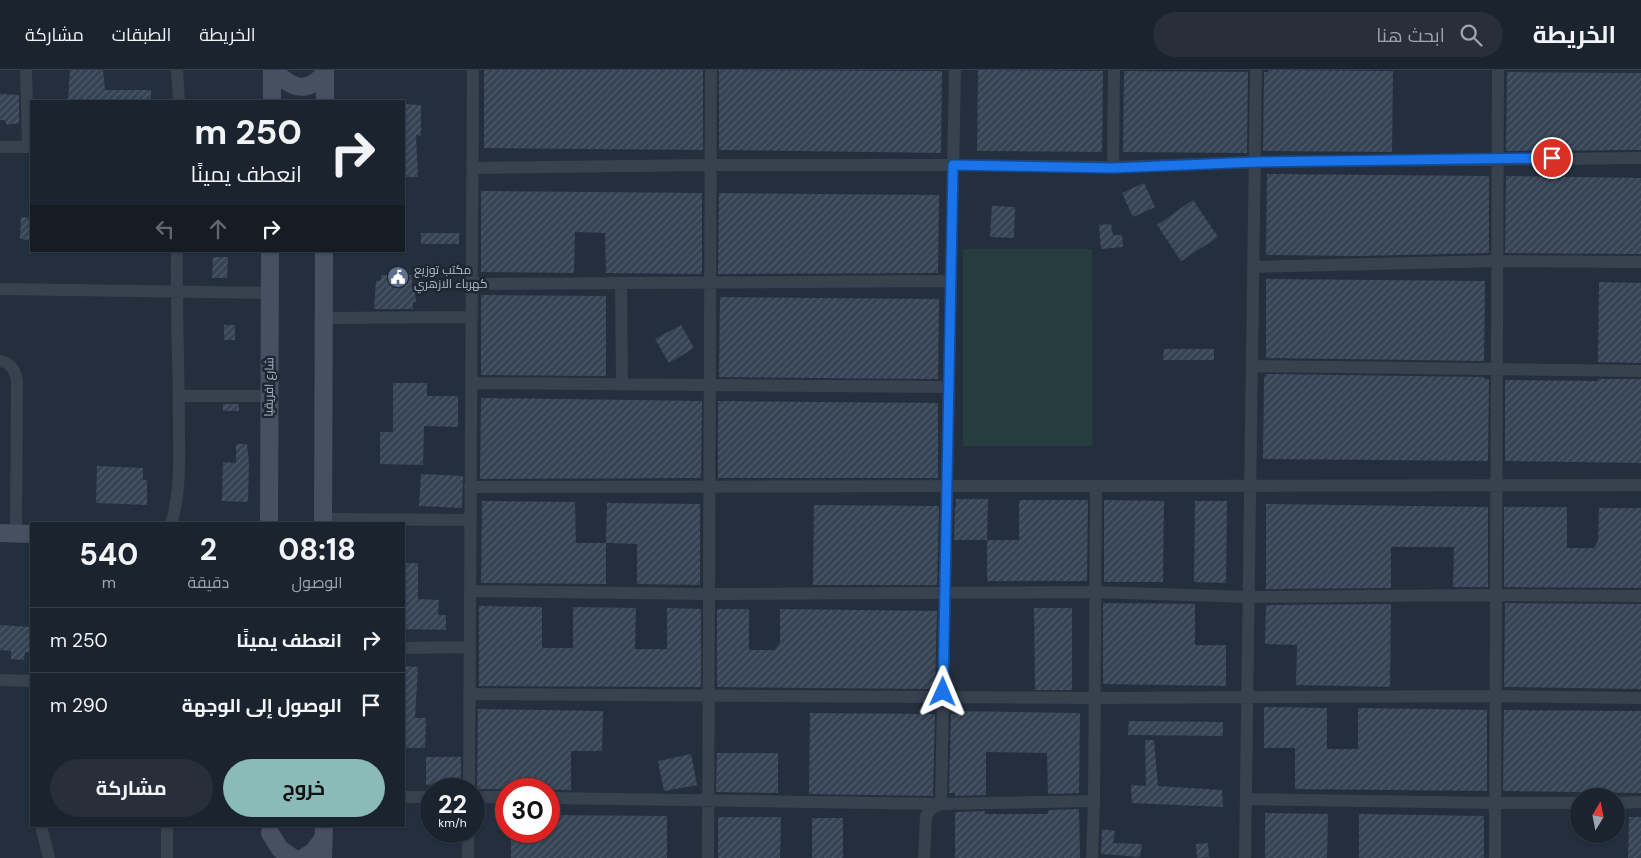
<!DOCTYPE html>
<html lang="ar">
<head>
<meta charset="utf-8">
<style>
	:root { --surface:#1b232e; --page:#282f3a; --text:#f1f3f6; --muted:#a0a4aa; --line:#39404a; --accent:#8bbbb9 }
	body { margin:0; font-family:"DM Sans",Cairo,sans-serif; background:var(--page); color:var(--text); direction:rtl; height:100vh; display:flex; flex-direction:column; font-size:19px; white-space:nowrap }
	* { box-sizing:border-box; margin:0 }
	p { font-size:16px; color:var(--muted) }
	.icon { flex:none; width:28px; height:28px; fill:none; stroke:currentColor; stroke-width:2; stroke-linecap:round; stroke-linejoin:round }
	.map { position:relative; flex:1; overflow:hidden; direction:ltr }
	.sheet { position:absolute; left:30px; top:452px; width:375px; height:305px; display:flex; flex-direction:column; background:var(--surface); border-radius:0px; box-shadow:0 1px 4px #0004,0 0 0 1px var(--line); direction:rtl }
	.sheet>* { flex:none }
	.hud { position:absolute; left:30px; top:30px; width:375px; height:152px; border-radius:0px; box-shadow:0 1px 4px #0004,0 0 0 1px var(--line); direction:rtl; background:#1b232e; color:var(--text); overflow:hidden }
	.needle { width:32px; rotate:10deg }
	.fabs { position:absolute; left:1570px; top:718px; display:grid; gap:10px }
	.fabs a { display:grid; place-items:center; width:55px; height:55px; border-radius:50%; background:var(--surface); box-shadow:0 1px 4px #0004,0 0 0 1px var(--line); font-size:25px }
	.speed { position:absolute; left:420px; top:708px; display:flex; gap:10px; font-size:25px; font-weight:700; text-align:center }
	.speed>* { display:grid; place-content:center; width:65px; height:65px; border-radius:50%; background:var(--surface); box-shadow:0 1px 4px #0004,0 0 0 1px var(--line); line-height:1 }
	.speed small { font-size:12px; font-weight:400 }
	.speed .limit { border:8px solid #d22; background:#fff; color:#111 }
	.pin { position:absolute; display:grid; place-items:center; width:42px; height:42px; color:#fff; margin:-21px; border:2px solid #fff; border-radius:50%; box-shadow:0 1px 5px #0007 }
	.me { position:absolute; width:55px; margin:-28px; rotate:1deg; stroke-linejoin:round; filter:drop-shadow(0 0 4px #0008) }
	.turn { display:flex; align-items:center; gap:18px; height:105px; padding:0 20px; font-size:22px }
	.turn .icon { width:65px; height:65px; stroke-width:2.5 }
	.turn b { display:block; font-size:35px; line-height:42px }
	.lanes { display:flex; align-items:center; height:48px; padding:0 20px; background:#0003; justify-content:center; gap:25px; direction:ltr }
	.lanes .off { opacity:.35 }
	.eta { display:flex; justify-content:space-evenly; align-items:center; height:85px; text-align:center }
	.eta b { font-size:30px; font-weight:700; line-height:35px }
	.primary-button { display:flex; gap:10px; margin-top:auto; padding:10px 20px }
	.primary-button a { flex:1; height:58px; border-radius:30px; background:var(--accent); color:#111; font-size:20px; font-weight:700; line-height:58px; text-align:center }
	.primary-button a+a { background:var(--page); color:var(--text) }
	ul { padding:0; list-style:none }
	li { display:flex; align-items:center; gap:15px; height:65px; padding:0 20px; border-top:1px solid var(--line) }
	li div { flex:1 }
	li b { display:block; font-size:19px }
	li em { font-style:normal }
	header { display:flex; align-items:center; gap:30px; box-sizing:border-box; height:70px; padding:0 25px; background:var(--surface); border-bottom:1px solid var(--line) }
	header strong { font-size:24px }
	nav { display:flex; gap:28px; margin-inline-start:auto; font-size:18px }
	.search { width:350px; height:45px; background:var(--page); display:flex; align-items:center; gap:12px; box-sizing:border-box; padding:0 18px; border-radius:28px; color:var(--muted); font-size:19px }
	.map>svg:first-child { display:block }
	.grass { fill:#263c3f }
	.building { fill:url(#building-hatch) }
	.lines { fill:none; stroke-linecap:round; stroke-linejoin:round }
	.street { stroke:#38414e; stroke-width:12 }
	.secondary { stroke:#465061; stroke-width:18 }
	.route-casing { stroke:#114b97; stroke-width:12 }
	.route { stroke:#1a73e8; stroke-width:9 }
	.labels { text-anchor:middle; stroke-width:5; stroke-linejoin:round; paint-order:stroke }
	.poi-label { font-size:12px; fill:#b4bcc9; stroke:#1d2633; text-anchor:start }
	.street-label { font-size:12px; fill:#b4bcc9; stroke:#1d2633 }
</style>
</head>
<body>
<header>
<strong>الخريطة</strong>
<div class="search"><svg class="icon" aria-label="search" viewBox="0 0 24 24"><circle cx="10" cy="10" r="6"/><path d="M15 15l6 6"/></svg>ابحث هنا</div>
<nav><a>الخريطة</a><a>الطبقات</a><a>مشاركة</a></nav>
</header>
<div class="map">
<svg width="1641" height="788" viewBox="0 0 1641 788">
	<defs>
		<pattern id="building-hatch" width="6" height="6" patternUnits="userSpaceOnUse" patternTransform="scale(1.25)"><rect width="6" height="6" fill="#364354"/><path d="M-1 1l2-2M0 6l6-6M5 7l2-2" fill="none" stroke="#515c6b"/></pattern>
	</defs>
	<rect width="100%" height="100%" fill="#242f3e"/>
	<path class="grass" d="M963,179h129l1,197h-130z"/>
	<path class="building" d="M70,0h33l2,20h46v11h-83z
		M484,0h219v80l-219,-2z
		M719,0l223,1 -1,82 -222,-3z
		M978,0l125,1 -1,81 -125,-1z
		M1268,0l125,1 -1,81 -129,-1 1,-79h4z
		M1124,1l124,1 -1,81 -124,-1z
		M1507,2l134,1v77l-135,1z
		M0,24l19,1v28l-12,2 -2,-5h-5z
		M404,34l17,1v31l-5,-1 2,42h-14z
		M1267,104l222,2v77l-131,3 -92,-1z
		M1506,106l135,2v76l-136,-1z
		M1144,113l11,24 -22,10 -11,-24z
		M481,121l221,2v81l-96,-1 -1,-40 -30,-1 -1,41 -93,-1z
		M719,123l220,2 -1,78 -220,1z
		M1193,130l25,37 -37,24 -24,-36z
		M992,136l23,1 -1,31 -24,-1z
		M21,147l10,1v22l-11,-1z
		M1111,154l2,11h9l1,12 -22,2 -2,-24z
		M421,163h38v11h-38z
		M213,187h15l-1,21h-15z
		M381,205h31v14h3l1,13h-3v7h-39l2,-28 5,-1z
		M1266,209l219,2 -1,80 -218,-3z
		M1599,212l42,1v80l-43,-1z
		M481,225l125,1v80l-125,-1z
		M720,227l219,2 -1,80 -219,-2z
		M224,255h11v15h-11z
		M681,255l13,23 -25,15 -14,-24z
		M1164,279h50v11h-51z
		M1266,304l218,3v2h5l-1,82 -225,-2 1,-82h1z
		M1598,309h43v84l-136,-2v-81l93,1z
		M393,313h34v13h31v31l-34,-1 -1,39 -43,-1v-32h13z
		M481,328l221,3 -1,77 -221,1z
		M718,331l220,2v75h-220z
		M223,334h16v7h-16z
		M236,374h11l2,19 -1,39 -26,-1 1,-39 13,1z
		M97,396l46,2v12h4v25l-51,-2z
		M421,404l42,2 -1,32 -43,-2z
		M956,429h32l-1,41h-33l1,-34h1z
		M1019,430h69l-1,81h-100v-41h32z
		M1104,430l60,1 -1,81h-59z
		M482,431l93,1 1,41h30v41l-125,-1z
		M1195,431h32l-1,82 -32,-1z
		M607,433l93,1v81l-63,-1v-40l-31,-1z
		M1266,434l222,3v80h-35l1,-40h-63v41l-125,1z
		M814,435l125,1 -2,79h-124z
		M1504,437h63v41h27l4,-7 1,-33h42v80l-137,-1z
		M404,493h14v36l21,1 -1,15h8v15l-42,-1z
		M1103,533l92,1v41h31v41l-123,-2z
		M1505,533l136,1v85l-137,-2z
		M1391,534l-1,83 -94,-2 1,-40 -32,-1 1,-39z
		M479,536l63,1v41h31v-41l63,1 -1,41h32v-41l34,1v78l-222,-1z
		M1034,538h38v82h-37z
		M717,539h32v41h26l5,-8v-33l157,2 -2,78 -218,-2z
		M0,555l31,2v26l-6,-1 -1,8 -13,-1v-8l-11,-1z
		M404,596l14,1 -3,51h11l-1,30h-21z
		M1264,637l63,1v41h31v-41l129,2v81l-192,-2v-41h-31z
		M478,639l125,2 -1,40h-31v39l-94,-1z
		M1504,640l137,1v82l-138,-2z
		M955,641l125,2 -1,80 -31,1 -1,-41 -61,-1v43l-31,1v-3h-6l2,-79h4z
		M810,643l125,1 -2,82 -124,-2z
		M1129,651l94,1v14l-95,-1z
		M1145,670h9l4,46 64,4 1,17 -91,-4 -1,-18 15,1z
		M717,683h61v40l-62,-1z
		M691,684l6,31 -33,6 -6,-30z
		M426,687h35v27l-35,1z
		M1079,739l1,49h-125v-46l30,-1v3h63v-4z
		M1265,743l63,1 -1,44h-62z
		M1359,744l125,2v42h-125z
		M549,745l118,1v42h-156v-27h38z
		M718,747h63l-1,41h-62z
		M1629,747h12v41h-13z
		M812,748h31v40h-31z
		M1102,759l13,2 -2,12 29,1 -2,13 -39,-3z
		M1208,773l1,14 -12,1 -1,-14z"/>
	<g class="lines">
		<path class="street" d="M26,0l2,77
			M177,0l2,31
			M0,77h31
			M1113,97l1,-97
			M472,98l238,-3h243l160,2 142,-5 386,-4
			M1253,197l245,-6 143,1
			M621,213l1,101
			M472,214l479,-3
			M0,219l270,4
			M323,248l148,-1
			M0,291c12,2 15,10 17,20l-1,153
			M1252,296l389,5
			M471,313l478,4
			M179,326h90
			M470,417l1171,-2
			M323,449l147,1
			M171,454c10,-31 8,-63 8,-96 0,-59 -3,-118 -2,-177
			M470,521l239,3 385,-2 155,5 247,-2 145,1
			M404,578l65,-1
			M0,610l31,1
			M469,624l625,4 402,-2 145,2
			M469,719l4,-719
			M404,727h27
			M474,727h32
			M549,728l392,6 153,-3
			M1246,729l249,4h84
			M1616,733l25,-1
			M41,756l8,32
			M167,756v32
			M468,788v-27
			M708,788l3,-788
			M924,788l2,-42 5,-7 10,-5 14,-734
			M1092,788l2,-57 2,-315
			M1245,788l11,-788
			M1495,788l3,-788"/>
		<path class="secondary" d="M272,0c20,17 33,26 53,3
			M272,31v-31
			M325,31v-31
			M269,454l1,-273
			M323,454l1,-273
			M0,463l31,1
			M270,763l10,16 13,9
			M303,788l11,-7 9,-13
			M323,788l1,-32"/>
	</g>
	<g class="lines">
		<g class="route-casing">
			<path id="route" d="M943,622l10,-527 160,3 142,-6 297,-4"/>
		</g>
		<use href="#route" class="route"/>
	</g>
	<defs>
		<g id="civic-disc" transform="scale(1.125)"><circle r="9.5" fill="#5c6f8a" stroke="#1d2633"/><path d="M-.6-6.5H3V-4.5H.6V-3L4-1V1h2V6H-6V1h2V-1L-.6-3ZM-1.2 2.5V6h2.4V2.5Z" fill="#fff"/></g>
	</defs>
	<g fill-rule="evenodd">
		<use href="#civic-disc" x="398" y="207"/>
	</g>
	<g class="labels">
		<g class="poi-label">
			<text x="414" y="204">مكتب توزيع<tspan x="414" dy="14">كهرباء الازهري</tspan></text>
		</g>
		<g class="street-label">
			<text transform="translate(269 317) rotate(-89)" y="4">شارع افريقيا</text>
		</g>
	</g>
</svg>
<div class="fabs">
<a><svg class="needle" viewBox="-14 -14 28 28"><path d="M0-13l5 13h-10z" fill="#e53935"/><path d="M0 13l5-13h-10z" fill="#a0a4aa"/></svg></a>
</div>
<div class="speed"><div>22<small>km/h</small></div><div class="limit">30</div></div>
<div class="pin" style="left:1552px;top:88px;background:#d93025"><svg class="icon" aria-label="arrive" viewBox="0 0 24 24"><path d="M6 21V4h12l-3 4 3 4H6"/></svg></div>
<svg class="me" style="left:943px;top:622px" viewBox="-20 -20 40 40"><path d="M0-17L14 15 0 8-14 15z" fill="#1a73e8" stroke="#fff" stroke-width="4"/></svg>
<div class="hud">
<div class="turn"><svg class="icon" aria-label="right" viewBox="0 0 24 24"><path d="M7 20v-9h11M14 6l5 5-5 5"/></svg><div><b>250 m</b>انعطف يمينًا</div></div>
<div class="lanes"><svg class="icon off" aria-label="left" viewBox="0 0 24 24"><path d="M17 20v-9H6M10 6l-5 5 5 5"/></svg><svg class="icon off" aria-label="ahead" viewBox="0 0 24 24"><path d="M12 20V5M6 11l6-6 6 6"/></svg><svg class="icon" aria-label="right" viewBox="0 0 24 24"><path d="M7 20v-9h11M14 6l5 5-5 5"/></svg></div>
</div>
<section class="sheet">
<div class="eta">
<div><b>08:18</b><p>الوصول</p></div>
<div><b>2</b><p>دقيقة</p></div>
<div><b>540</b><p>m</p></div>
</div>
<ul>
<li><svg class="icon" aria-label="right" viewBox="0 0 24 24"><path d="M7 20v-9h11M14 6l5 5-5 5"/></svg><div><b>انعطف يمينًا</b></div><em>250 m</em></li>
<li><svg class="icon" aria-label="arrive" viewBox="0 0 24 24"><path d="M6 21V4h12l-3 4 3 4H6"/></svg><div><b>الوصول إلى الوجهة</b></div><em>290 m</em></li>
</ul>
<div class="primary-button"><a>خروج</a><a>مشاركة</a></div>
</section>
</div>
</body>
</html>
